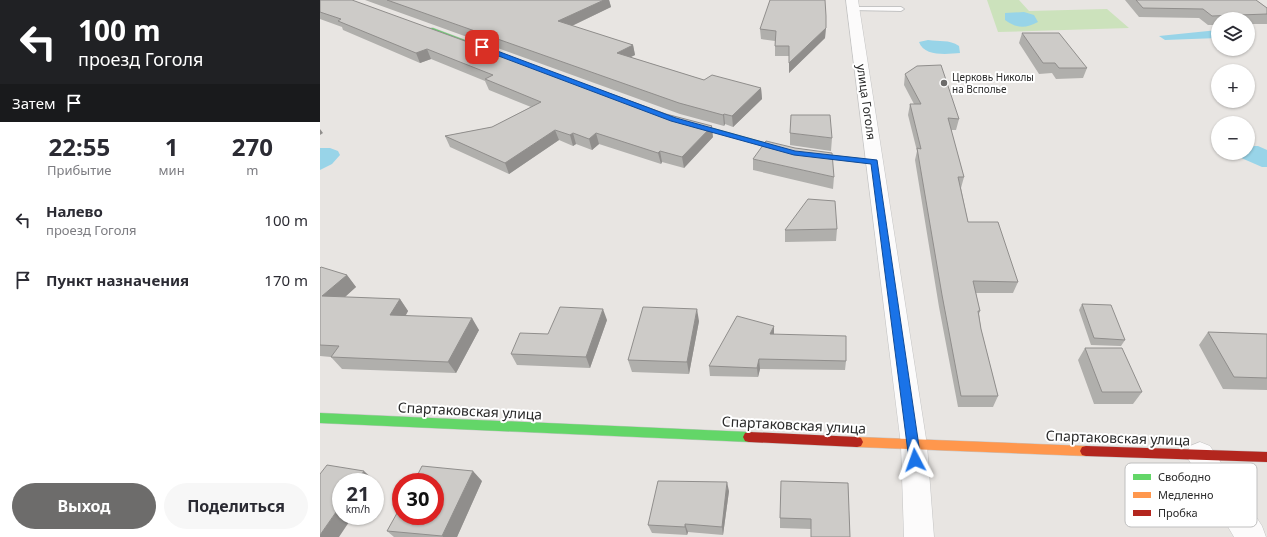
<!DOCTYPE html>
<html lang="ru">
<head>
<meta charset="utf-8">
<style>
	:root { --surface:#fff; --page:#f7f7f7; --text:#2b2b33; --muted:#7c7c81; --accent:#6d6c6b }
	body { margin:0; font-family:"Noto Sans",sans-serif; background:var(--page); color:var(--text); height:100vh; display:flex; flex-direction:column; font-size:15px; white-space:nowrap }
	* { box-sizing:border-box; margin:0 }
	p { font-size:13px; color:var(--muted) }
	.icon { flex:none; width:22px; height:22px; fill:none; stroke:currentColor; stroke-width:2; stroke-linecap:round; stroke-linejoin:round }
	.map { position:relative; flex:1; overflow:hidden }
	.details { display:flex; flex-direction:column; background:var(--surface); width:320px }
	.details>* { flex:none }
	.top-card { background:#202124; color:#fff; overflow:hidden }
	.buttons { position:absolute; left:891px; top:12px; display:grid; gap:8px }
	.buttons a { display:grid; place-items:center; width:44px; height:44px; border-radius:50%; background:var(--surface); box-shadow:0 1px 3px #0004; font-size:20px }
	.speed { position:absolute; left:12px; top:473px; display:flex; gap:8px; font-size:20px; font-weight:700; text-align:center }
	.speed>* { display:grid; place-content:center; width:52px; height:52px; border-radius:50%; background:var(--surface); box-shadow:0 1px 3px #0004; line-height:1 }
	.speed small { font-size:10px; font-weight:400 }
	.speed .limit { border:6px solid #d22; background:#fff; color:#111 }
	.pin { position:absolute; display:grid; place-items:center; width:34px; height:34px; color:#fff; margin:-17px; border-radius:8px; box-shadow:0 2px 6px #0006 }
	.me { position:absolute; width:44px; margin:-22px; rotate:356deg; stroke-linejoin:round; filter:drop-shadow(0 0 3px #0008) }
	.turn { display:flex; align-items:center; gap:14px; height:84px; padding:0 12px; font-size:18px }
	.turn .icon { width:52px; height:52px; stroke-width:2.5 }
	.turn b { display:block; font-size:28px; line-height:34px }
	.then { display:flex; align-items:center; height:38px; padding:0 12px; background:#0003; gap:8px; font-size:15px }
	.eta { display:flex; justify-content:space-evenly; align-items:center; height:68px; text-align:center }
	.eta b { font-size:24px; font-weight:700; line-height:28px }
	.action { display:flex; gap:8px; margin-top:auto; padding:8px 12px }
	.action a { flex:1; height:46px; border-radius:24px; background:var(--accent); color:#fff; font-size:16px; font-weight:700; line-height:46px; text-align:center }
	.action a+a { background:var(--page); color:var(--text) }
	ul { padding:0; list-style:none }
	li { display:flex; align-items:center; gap:12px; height:60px; padding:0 12px }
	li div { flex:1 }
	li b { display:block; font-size:15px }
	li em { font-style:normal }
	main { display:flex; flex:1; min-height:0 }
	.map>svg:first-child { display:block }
	.green { fill:#cce2bc }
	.water { fill:#98d4e8 }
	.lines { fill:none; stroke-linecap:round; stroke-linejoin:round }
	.lane-casing { stroke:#c4c4c4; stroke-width:2 }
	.street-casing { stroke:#c4c4c4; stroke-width:1 }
	.fast-casing { stroke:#c4c4c4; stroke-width:1 }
	.slow-casing { stroke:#c4c4c4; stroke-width:1 }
	.jam-casing { stroke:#c4c4c4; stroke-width:1 }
	.lane { fill:#fcfbfb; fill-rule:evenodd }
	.street { fill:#fcfbfb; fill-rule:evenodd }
	.fast { fill:#63d668; fill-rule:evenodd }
	.slow { fill:#ff974d; fill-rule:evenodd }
	.jam { fill:#b3261e; fill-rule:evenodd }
	.wall { fill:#b0afac }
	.shaded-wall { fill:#908e8c }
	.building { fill:#cdcbc8; stroke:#908e8c }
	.route { fill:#1a73e8; stroke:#114b97 }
	.poi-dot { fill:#6d6c6b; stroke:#fff; stroke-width:1.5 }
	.labels { text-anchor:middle; stroke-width:4; stroke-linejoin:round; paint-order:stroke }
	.far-poi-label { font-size:10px; fill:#2b2b2b; stroke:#fff; text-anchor:start }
	.street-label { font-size:12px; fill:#2b2b2b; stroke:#fff }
	.near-street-label { font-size:14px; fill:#2b2b2b; stroke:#fff }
	.key { fill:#fff; stroke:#bfbfbf; stroke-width:1 }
	.key-label { font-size:11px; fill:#2b2b2b }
</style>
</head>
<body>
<main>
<section class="details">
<div class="top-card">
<div class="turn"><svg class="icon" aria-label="left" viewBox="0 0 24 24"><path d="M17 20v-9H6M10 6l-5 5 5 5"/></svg><div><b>100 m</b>проезд Гоголя</div></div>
<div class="then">Затем<svg class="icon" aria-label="arrive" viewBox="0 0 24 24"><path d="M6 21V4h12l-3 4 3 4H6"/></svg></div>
</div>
<div class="eta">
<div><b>22:55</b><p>Прибытие</p></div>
<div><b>1</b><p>мин</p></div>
<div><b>270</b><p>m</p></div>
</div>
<ul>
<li><svg class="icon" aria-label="left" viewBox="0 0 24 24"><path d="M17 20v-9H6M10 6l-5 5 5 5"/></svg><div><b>Налево</b><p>проезд Гоголя</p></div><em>100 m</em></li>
<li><svg class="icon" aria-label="arrive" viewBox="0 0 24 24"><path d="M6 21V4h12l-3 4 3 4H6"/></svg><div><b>Пункт назначения</b></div><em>170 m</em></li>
</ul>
<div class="action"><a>Выход</a><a>Поделиться</a></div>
</section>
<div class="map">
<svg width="947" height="537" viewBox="0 0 947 537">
	<rect width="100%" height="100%" fill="#e8e5e2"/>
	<path class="green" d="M667,0h32l10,11 78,-2 22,19 -131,4z"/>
	<path class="water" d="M704,12l10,3 4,7c-13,7 -22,6 -33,-2v-7z
		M898,30v8l-53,2 -6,-4z
		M608,40c11,2 21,-1 31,6l1,7c-12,1 -36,4 -41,-11z
		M928,146h10l9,4v17h-5l-23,-10v-4h9z
		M0,148h10l8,3 2,4 -8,9 -12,6z"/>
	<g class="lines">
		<g class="lane-casing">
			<path id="lane" d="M531,7h50l3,2 -3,2 -48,-1 -3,-2z"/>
		</g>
		<g class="street-casing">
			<path id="street" d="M526,0h12l69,445 7,92h-30l-3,-92z
				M880,442l10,4 52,80 4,11h-32l-48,-82 4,-9z"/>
		</g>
		<g class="fast-casing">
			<path id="fast" d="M109,28h4l72,27 -5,1 -71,-26z
				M364,120l111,31 79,9 4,2 -4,2 -79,-9 -113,-32v-2z
				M0,413l429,19 4,1 2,4 -2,4 -4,1 -429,-19z"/>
		</g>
		<g class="slow-casing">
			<path id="slow" d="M537,437l229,9 4,1 2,4 -2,4 -4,1 -229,-9 -4,-1 -2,-4 2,-4z"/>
		</g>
		<g class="jam-casing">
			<path id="jam" d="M429,432l108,5 4,1 2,4 -2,4 -4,1 -108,-5 -4,-1 -2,-4 2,-4z
				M766,446l181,6v10l-181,-6 -4,-1 -2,-4 2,-4z"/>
		</g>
		<use href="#lane" class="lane"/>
		<use href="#street" class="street"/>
		<use href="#fast" class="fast"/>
		<use href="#slow" class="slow"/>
		<use href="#jam" class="jam"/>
	</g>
	<path class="wall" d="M0,0l393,137 -29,31 -22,-6 -1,2 -62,-20 -7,6 -16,-6 -3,2 -14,-6 -50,34 -59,-27 -5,-11 47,-9 39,-20 -42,-17 -4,-9 -54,-22 -11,4 -77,-33 -1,-3 -22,-8z
		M45,0h244l2,7 -39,19 61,19 2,10 -5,2 74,23 57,8 1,11 -29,28 -8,-3 -1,2 -44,-12z
		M805,0h131l11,8v16h-19v-5h-30v6h-10l-9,-7 -60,-1z
		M506,16l-1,22 -36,35v-17h-14v-15l-14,-2 -1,-10z
		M702,33l65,35 -4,10 -27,1 -4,-6 -13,1 -20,-31z
		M585,74l54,45 -3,11h-5l13,47 -3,11 7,34 50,60 -5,11h-37l4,18 -1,3 2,15 17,67 -5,11h-35l-19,-100 -24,-147 2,-9 -9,-36 2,-11h4l-10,-19z
		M470,133l42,5 -1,13 -41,-6z
		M433,159l81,18 -1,12 -80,-19z
		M517,229l-1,12 -51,1v-12z
		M0,268l27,7 9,12 -12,10 56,2 8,12 -2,4 73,15 -23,43 -114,-4 -11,-12 -11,-1z
		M762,304l43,36 -4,6 -30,-1 -12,-35z
		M287,320l-17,48 -73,-3 -6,-11 37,-20z
		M379,321l-10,53 -57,-2 -4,-12z
		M454,326v8l72,27 -1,9 -85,-1 -2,8 -48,-1 -1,-10z
		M888,332l59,2v56l-44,-1 -24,-44z
		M765,348l57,44 -9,12h-39l-16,-44z
		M162,481l-25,56h-63l-7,-6z
		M528,483l2,54h-39v-8l-31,-1v-10z
		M409,491l-6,44 -35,-3 -1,3 -35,-2 -4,-8z"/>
	<path class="shaded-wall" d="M284,0h5l2,7 -50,24 -3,-10z
		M506,28l-1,10 -36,35v-10z
		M313,45l2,10 -16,8 -2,-10z
		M107,49l4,10 -11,4 -4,-10z
		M441,88l1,11 -29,28 -1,-11z
		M404,114l1,10 -1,2 -1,-11z
		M392,126l1,11 -29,31 -2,-11z
		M0,129l3,4 -3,2z
		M235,130l4,10 -50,34 -4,-11z
		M253,133l3,11 -3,2 -3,-11z
		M276,133l3,11 -7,6 -3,-11z
		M340,151l2,11 -1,2 -3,-11z
		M27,275l9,12 -24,22 -10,-13z
		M80,299l8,12 -9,16 -9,-12z
		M283,309l4,11 -17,48 -4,-11z
		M377,309l2,12 -10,53 -2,-12z
		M152,318l7,12 -23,43 -8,-11z
		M454,326v10l-4,-2z
		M439,359l1,10 -2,8 -1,-9z
		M44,471l12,11 -1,1v-1h-19z
		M153,471l9,10 -25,56h-14l-1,-1z
		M407,482l2,9 -6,44 -1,-8z
		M21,505v11h12l-14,21h-19v-2z
		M365,524l3,8 -1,3 -2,-8z"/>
	<path class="building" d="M0,0h32l314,114 46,12 -30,31 -22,-6 -2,2 -62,-20 -7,6 -16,-6 -3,2 -15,-5 -50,33 -60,-27 47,-9 49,-25 -56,-23 8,-4 -66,-26 -11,4 -78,-32 3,-2 -21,-7z
		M67,0h217l-46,21 75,24 -16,8 87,27 8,-5 49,13 -29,28 -8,-2 -1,1 -44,-12z
		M450,0h55l1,16v12l-37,35v-17h-14l1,-15 -16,-2z
		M816,0h120l11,8v6l-55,2 -9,-7 -60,-1z
		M702,33h37l28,35h-28l-4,-5h-12z
		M621,65l18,54 -11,-1 16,59h-6l10,45h30l20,60 -45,-1 7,30h-2l3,18 17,67h-37l-19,-101 -25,-147 4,1 -11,-45h11l-16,-30 12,-8z
		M471,115h39l2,23 -42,-5z
		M446,141l29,7 37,5 2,24 -81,-18z
		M488,199l27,2 2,28 -52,1z
		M1,267l26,8 -25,21 78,3 -10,16 82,3 -24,44 -117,-5 8,-11 -19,-1v-77z
		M762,304l29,1 14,35 -31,-2z
		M240,307l43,2 -17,48 -75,-3 9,-21 28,1z
		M323,307l54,2 -10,53 -59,-2z
		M417,316l37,10 -4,8 76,2v25l-87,-2 -2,9 -48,-2z
		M888,332l58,2h1v44l-33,-1z
		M765,348h37l20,44h-40z
		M7,465l37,6 -8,11h-15v23l-21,30v-61z
		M102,466l51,5 -31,65 -55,-5 14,-25v10h34v-34h-21z
		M338,481l69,1 -5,45 -37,-3v3l-37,-2z
		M461,481l67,2 2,54h-39v-18l-31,-1z"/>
	<path class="route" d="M160,46h4l192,72 119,33 82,9 44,300 -2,4 -4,2 -4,-2 -2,-4 -38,-296 -77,-9 -123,-34 -191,-72z"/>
	<circle class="poi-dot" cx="624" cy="83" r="4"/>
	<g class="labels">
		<g class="far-poi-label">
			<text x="632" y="81">Церковь Николы<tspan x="632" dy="12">на Всполье</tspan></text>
		</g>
		<g class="street-label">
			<text transform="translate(546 102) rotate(82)" y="4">улица Гоголя</text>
		</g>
		<g class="near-street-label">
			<text transform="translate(150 411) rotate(3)" y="5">Спартаковская улица</text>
			<text transform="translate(474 425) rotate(3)" y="5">Спартаковская улица</text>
			<text transform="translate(798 438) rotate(2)" y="5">Спартаковская улица</text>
		</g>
	</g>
	<rect x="805" y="463" width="132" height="64" rx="6" class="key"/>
	<rect x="813" y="474" width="18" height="6" fill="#63d668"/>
	<rect x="813" y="492" width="18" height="6" fill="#ff974d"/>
	<rect x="813" y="510" width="18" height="6" fill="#b3261e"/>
	<g class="key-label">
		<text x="838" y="481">Свободно</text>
		<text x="838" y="499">Медленно</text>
		<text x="838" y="517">Пробка</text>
	</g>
</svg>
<div class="buttons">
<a><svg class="icon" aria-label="layers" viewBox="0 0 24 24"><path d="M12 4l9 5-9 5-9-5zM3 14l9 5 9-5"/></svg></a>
<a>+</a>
<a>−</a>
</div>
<div class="speed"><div>21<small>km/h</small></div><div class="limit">30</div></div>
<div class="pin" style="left:162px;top:47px;background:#d93025"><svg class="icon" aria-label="arrive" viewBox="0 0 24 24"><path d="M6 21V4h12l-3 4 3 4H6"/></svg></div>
<svg class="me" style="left:595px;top:460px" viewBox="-20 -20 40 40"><path d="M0-17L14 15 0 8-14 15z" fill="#1a73e8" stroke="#fff" stroke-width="4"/></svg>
</div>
</main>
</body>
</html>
